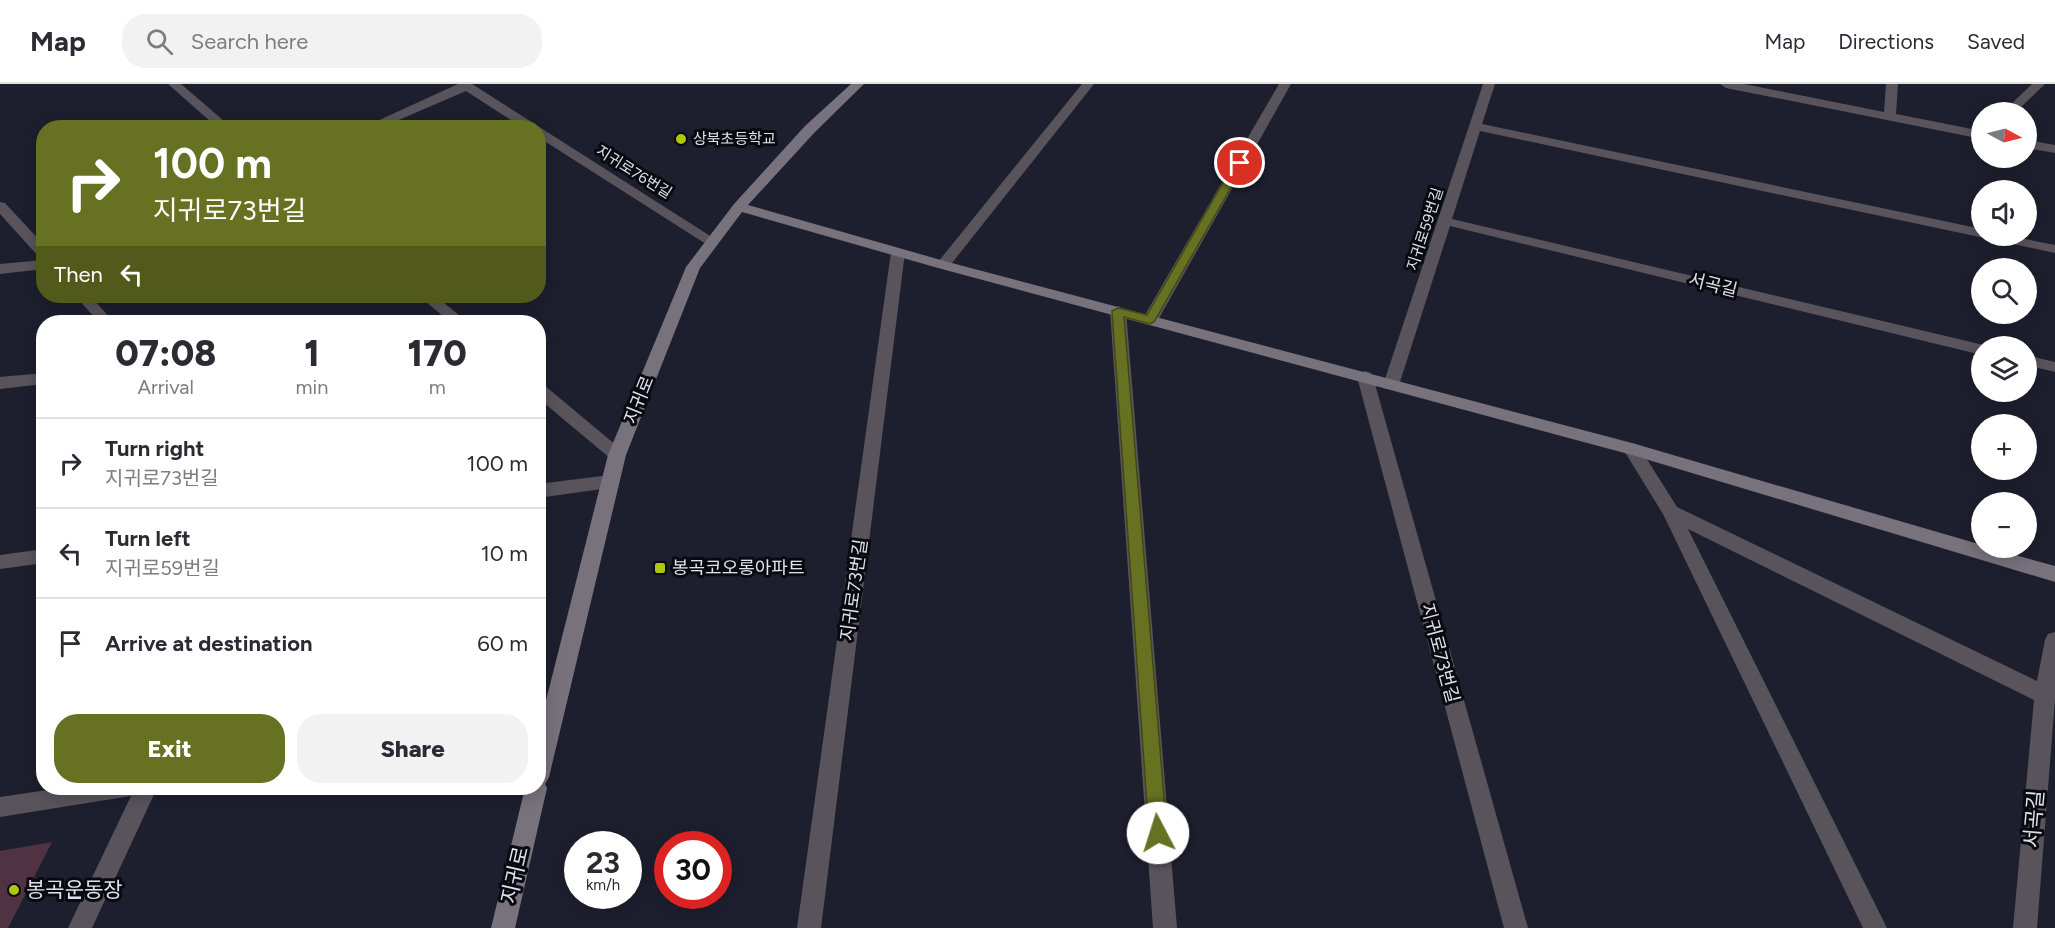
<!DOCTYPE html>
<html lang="en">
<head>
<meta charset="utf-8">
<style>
	:root { --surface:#fff; --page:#f2f2f3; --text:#2b2b33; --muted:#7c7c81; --line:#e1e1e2; --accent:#667121 }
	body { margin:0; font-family:Figtree,"Noto Sans KR",sans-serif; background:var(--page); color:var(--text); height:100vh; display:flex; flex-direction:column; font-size:22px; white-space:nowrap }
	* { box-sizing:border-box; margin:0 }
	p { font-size:20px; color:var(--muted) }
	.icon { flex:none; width:33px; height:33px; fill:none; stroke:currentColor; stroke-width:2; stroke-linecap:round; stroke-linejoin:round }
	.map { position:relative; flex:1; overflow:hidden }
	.side { position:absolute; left:36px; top:231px; width:510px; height:480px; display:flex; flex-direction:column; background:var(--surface); border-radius:24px; box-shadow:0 3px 15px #0003 }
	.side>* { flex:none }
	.hud { position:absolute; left:36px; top:36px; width:510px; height:183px; border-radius:24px; box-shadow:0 3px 15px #0003; background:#667121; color:#fff; overflow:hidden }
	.needle { width:39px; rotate:97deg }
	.fabs { position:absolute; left:1971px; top:18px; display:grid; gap:12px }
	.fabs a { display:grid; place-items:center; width:66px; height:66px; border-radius:50%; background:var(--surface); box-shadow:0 3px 15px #0003; font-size:30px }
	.speed { position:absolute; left:564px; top:747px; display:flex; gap:12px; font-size:30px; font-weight:700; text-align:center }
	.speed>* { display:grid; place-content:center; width:78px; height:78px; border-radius:50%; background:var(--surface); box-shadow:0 3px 15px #0003; line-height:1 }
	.speed small { font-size:15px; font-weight:400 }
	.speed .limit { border:9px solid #d22; background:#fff; color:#111 }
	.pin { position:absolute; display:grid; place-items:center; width:51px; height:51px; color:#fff; margin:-26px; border:3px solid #fff; border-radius:50%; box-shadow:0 2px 6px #0007 }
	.me { position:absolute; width:66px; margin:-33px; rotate:355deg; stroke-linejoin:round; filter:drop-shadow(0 0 4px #0008) }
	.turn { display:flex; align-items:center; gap:21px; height:126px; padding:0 18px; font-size:27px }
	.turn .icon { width:78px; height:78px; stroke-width:2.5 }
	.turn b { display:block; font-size:42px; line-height:51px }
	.then { display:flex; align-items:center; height:57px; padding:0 18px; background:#0003; gap:12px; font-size:22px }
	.eta { display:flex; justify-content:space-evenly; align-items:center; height:102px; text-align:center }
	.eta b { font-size:36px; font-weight:800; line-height:42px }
	.cta { display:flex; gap:12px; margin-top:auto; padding:12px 18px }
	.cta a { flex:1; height:69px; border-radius:24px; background:var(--accent); color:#fff; font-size:24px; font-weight:800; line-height:69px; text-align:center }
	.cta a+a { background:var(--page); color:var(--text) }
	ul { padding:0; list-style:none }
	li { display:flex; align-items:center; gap:18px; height:90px; padding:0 18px; border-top:2px solid var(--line) }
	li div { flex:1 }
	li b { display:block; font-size:22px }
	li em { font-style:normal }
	header { display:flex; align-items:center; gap:36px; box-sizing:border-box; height:84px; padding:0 30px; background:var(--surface); border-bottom:2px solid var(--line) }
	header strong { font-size:28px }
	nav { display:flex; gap:33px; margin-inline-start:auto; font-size:21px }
	.search { width:420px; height:54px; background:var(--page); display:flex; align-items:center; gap:15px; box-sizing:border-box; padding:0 21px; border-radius:24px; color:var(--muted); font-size:22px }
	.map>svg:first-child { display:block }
	.green { fill:#4f3343 }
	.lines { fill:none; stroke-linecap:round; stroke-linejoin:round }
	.street { fill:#59545c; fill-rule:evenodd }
	.secondary { fill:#78727d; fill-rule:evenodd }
	.route { fill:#667121; stroke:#424915; stroke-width:1.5 }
	.poi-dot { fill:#aec60c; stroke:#090a10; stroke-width:2 }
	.labels { text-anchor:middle; stroke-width:6; stroke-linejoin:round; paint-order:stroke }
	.far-poi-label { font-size:15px; fill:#dfe1ec; stroke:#090a10; text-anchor:start }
	.far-street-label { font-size:15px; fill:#dfe1ec; stroke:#090a10 }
	.street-label { font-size:18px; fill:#dfe1ec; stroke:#090a10 }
	.poi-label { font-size:18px; fill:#dfe1ec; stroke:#090a10; text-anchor:start }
	.near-street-label { font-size:21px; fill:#dfe1ec; stroke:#090a10 }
	.near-poi-label { font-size:21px; fill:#dfe1ec; stroke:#090a10; text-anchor:start }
</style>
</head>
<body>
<header>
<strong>Map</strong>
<div class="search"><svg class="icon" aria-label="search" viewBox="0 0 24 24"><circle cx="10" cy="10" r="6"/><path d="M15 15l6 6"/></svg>Search here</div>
<nav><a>Map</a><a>Directions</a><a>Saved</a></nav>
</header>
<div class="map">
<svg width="2055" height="844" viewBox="0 0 2055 844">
	<rect width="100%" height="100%" fill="#1e1f2e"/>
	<path class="green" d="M52,758l-44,86h-8v-77z"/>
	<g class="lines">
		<path class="street" d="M168,0h13l51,44h-14z
			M458,0h14l246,157 -2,3h-10l-168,-107v-9h-15l-57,-37 -86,37h-18z
			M1082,0h12l-146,184h-10l-2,-3 2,-3z
			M1279,0h12l-133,236 -8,5 -5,-1 -3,-4z
			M1483,0h12l-13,40 500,105v7h28l45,9v8l-575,-122 -28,88 536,127h-6v9l-532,-129 -51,159 -2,4h-12l-2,-4z
			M1720,0h24l140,28 2,-28h12l-2,30 86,17v8l-256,-51z
			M2032,0h13l-29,28h-13z
			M2026,56l29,5v8l-29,-5z
			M0,118l5,1 39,42v13l-5,-1 -39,-43z
			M898,164l7,4 -84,676h-24l94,-676z
			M44,176v9l-44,5v-10z
			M75,212h15l24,26h-15z
			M419,212h17l31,26h-17z
			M1118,222l8,5 51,617h-24l-43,-617z
			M2026,271l29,7v10l-29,-7z
			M1365,287l6,2 2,4 155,551h-24l-147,-551 2,-4z
			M44,289v11l-44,5v-12z
			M538,300l6,1 79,66 3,4 -3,4 -6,2 -6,-2 -73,-61z
			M1632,359l6,2 39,62 360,174 8,-41 3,-6 7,-2v67l-18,229h-24l21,-228 -346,-171 199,399h-24l-200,-414 -40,-65 3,-4z
			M610,391l6,2 3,5 -3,5 -78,11v-14z
			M44,465v14l-44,6v-14z
			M61,704h96l-65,140h-24l63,-132 -131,21v-20z"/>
		<path class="secondary" d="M851,0h13l-49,48 -67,73 200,57 684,181 350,102v3h8l65,18v16l-423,-127 -694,-187 -196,-56 -42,56 -74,187 -77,322 -4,7 2,4 -32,140h-24l34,-140h13v-56l70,-277 78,-188 48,-63 71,-78z"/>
	</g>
	<path class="route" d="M1236,76l9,3 -91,159 -4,2 -26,-7 43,516 -3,6 -6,2 -6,-2 -3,-6 -37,-522 6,-3 29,7z"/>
	<g class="poi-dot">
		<circle cx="681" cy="55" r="6"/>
		<rect x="654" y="478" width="12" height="12" rx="3"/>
		<circle cx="14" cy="806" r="6"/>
	</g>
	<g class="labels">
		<g class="far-poi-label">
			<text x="693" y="60">상북초등학교</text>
		</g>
		<g class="far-street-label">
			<text transform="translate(634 88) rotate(32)" y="5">지귀로76번길</text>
			<text transform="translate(1425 145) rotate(-72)" y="5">지귀로59번길</text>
		</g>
		<g class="street-label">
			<text transform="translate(1713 201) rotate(14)" y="6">서곡길</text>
			<text transform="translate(639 316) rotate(-68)" y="6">지귀로</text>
			<text transform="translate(854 506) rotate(-82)" y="6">지귀로73번길</text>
			<text transform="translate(1440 569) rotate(75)" y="6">지귀로73번길</text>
		</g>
		<g class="poi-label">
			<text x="672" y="490">봉곡코오롱아파트</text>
		</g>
		<g class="near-street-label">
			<text transform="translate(2034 735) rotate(-85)" y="7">서곡길</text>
			<text transform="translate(515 791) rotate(-77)" y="7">지귀로</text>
		</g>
		<g class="near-poi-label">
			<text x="26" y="813">봉곡운동장</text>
		</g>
	</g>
</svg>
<div class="fabs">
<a><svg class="needle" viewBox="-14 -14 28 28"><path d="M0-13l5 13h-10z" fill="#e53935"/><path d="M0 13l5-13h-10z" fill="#7c7c81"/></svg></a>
<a><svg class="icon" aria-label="sound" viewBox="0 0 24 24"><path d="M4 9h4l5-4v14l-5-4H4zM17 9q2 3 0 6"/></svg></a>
<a><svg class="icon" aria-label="search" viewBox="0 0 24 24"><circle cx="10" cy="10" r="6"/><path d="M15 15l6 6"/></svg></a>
<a><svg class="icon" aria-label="layers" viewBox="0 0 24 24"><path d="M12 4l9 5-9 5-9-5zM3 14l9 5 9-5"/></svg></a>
<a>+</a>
<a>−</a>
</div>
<div class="speed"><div>23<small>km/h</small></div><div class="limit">30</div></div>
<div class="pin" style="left:1240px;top:79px;background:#d93025"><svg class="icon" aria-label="arrive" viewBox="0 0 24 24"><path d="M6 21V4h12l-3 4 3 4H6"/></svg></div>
<svg class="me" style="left:1158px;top:749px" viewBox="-20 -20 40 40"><circle r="19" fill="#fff"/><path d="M0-13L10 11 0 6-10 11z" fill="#667121"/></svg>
<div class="hud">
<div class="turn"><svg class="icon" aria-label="right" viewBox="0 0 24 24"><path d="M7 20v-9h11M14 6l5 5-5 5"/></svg><div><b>100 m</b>지귀로73번길</div></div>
<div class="then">Then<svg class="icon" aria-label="left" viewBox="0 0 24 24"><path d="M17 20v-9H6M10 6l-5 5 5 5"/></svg></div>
</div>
<section class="side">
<div class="eta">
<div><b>07:08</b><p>Arrival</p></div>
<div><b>1</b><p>min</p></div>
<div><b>170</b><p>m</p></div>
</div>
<ul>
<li><svg class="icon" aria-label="right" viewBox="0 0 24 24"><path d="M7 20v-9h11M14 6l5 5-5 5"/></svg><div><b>Turn right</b><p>지귀로73번길</p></div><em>100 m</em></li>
<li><svg class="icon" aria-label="left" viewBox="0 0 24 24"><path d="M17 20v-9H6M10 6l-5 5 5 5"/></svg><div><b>Turn left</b><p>지귀로59번길</p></div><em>10 m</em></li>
<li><svg class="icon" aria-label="arrive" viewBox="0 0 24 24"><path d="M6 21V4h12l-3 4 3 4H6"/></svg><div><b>Arrive at destination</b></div><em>60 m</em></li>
</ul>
<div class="cta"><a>Exit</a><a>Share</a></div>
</section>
</div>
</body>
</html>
